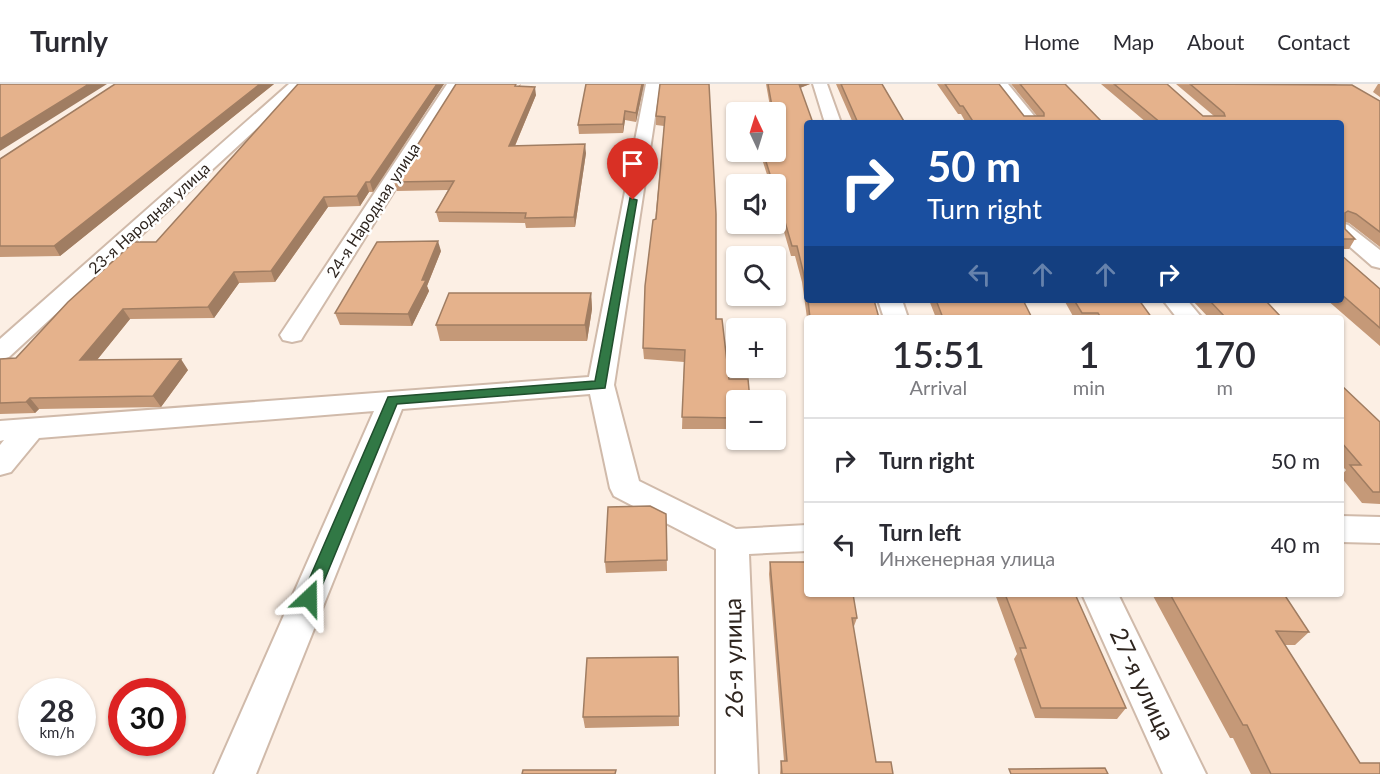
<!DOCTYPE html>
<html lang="en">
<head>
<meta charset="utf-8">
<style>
	:root { --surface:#fff; --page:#f2f2f3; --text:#2b2b33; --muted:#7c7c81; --line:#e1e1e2 }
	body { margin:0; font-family:Lato,sans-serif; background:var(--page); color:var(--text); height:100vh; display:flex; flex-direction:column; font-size:22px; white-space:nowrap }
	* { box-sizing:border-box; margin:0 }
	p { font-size:20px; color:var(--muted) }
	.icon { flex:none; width:33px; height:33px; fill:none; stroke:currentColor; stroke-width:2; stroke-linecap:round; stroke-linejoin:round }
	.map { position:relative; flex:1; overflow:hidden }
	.sheet { position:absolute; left:804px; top:231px; width:540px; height:282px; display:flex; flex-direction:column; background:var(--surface); border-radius:6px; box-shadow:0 2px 4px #0004 }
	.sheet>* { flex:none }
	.hud { position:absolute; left:804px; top:36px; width:540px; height:183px; border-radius:6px; box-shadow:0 2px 4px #0004; background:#1a4fa0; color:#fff; overflow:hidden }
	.needle { width:39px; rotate:356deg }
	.controls { position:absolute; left:726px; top:18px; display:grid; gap:12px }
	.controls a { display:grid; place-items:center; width:60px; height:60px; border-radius:6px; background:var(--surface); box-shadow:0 2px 4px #0004; font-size:30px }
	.speed { position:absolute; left:18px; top:594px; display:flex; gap:12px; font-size:30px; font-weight:700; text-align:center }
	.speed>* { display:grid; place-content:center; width:78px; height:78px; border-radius:50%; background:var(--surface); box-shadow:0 2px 4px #0004; line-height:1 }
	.speed small { font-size:15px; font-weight:400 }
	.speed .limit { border:9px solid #d22; background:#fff; color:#111 }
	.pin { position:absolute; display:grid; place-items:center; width:51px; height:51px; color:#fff; margin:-62px -26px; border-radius:50% 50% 50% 0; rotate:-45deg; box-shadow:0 0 6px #0007 }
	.pin .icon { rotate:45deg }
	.me { position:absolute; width:66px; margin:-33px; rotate:23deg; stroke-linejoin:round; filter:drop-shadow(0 0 4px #0008) }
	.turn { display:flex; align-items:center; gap:21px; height:126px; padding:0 24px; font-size:27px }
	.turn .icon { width:78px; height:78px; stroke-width:2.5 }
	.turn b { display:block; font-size:42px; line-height:51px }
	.lanes { display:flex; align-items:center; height:57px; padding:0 24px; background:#0003; justify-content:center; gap:30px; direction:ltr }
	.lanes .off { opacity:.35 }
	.eta { display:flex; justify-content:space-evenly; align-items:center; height:102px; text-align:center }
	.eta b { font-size:36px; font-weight:600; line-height:42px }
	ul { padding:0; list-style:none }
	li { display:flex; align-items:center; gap:18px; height:84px; padding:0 24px; border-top:2px solid var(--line) }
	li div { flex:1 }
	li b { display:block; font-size:22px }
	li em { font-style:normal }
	header { display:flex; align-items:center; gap:36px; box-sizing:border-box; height:84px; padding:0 30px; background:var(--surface); border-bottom:2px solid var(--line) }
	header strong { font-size:28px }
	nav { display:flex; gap:33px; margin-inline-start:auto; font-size:21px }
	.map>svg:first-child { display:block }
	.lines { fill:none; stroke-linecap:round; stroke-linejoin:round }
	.minor-casing { stroke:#d0baaa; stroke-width:4 }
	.minor { fill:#fff; fill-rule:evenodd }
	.wall { fill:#c59978 }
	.shaded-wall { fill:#a07d62 }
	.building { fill:#e5b28c; stroke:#a07d62; stroke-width:1.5 }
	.route { fill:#317845; stroke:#204e2d; stroke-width:1.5 }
	.labels { text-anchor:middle; stroke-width:5; stroke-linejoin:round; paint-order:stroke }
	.far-street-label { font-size:16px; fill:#2e251f; stroke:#fff }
	.near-street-label { font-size:24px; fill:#2e251f; stroke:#fff }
</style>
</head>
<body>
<header>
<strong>Turnly</strong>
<nav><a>Home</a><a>Map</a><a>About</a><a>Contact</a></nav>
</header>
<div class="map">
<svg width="1380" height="690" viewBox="0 0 1380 690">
	<rect width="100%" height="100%" fill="#fcefe4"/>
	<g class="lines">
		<g class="minor-casing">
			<path id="minor" d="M289,0h16l-296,273 -9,3v-21z
				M447,0h14l-157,251 -3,5 -9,2 -9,-2 -3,-5z
				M646,0h14l-46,301 25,96 97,48 71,-4v26l-58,3 9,220h-42v-225l-102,-53 -4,-8 -20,-94 -188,15 -146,365h-42l160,-363 -335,27 -28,34 -11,3v-30l4,-5 -4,1v-20l589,-44z
				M813,0h14l14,39h-16z
				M993,0h15l32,39h-17z
				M1341,139l7,2 32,25v18l-8,-2 -31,-27z
				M878,216h24l6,18h-24z
				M1163,216h24l15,18h-25z
				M1341,432l39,1v26l-39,-1z
				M1082,510h36l88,180h-43z"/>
		</g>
		<use href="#minor" class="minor"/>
	</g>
	<path class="wall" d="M115,0h159l-214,172 -60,1v-98z
		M298,0h146l-71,108h-4l-9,14 -32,1 -53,75 -36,1 -25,35 -84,1 -33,41 91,10 -27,37 -122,2 -4,4 -35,1v-55l16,-1 140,-116z
		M521,0l-1,2 16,9 -21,51 71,7 -11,74 -49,1 -1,-5 -86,-1 -3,-10 12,-22 -51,1 -3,-9z
		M586,0h58l-8,38 -11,-2 -2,13 -44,1 -1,-9z
		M660,0l56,235 13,60 7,21v29h-54l2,-67 -40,-3 -1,-11 21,-222 -8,-1v-9z
		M766,0h44l-10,4 7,35v177h67l5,18h-72l-5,-36 -7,-26h-4l-15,-52v-20h-6l-9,-28v-4h15l1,-5 -1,-8v-27h-5z
		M836,0h46l23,39h-52z
		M937,0h62l25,32h13l-26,-32h54l38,39h-137l-5,-9h-3z
		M1101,0h66l36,32h11l-38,-32h159l45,17v146l-31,-24 -4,-1v7l10,10 -6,10h-8v-126h-194z
		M1378,0h2v13l-7,-5z
		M441,167l-14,35 2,5 -17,35 -72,-1 -5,-12z
		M1341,171l39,34v57l-53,-46h14z
		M591,209l1,16 -5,32h-147l-4,-16z
		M929,216h94l9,18h-96z
		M1064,216h75l13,18h-78z
		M1192,216h73l17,18h-73z
		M1341,301l39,37v82l-18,-1 -21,-26v-1l5,-6 -5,-5z
		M666,430l1,57 -61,2 -1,-11z
		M770,478l87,56 -4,11 23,133 17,12h-113l1,-13h3l-15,-187z
		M995,510h80l51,114 -9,11 -82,-1 -21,-59 3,-5z
		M1152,510h132l25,38 -14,13h-10l75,118 20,11h-129l-18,-36h-3z
		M678,573l1,69 -94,2 -2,-11z"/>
	<path class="shaded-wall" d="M89,0h18l-107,67v-12z
		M260,0h14l-214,172 -6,-10z
		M437,0h7l-71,108 -3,-10z
		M642,0h2l-8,38v-9z
		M797,0h13l-13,5z
		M535,3l1,8 -25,60 -2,-9z
		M625,27v9l-2,13v-9z
		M585,60l1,9 -11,74 -1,-10z
		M366,98l3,10 -9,14 -3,-10z
		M324,113l4,10 -53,75 -4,-11z
		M438,157l3,10 -14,35 2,5 -17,35 -4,-12z
		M234,188l5,11 -25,35 -6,-11z
		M591,209l1,16 -5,32 -2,-16z
		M123,225l7,10 -42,52 -8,-11z
		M181,275l7,11 -27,37 -8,-11z
		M30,314l9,11 -4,4 -9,-11z"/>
	<path class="building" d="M0,0h89l-89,55z
		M115,0h145l-206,162h-54v-87z
		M298,0h139l-67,98h-4l-9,14 -33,1 -53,74 -37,1 -26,35 -85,2 -43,51 101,-1 -28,37 -123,2 -4,4 -26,1v-44l16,-1 52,-56 66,-60h22z
		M456,0h60l-1,2 20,1 -26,59 76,-2 -11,73 -49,1 1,-5 -90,-1 18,-31 -60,1z
		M586,0h56l-6,29 -11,-2 -2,13 -45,1z
		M660,0h49l7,130v105h6l7,60h19l2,21h-14v18l-54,-1 3,-67 -42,-2 2,-62 8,-66 3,-1 9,-102 -9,-1z
		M768,0h31l14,39h-6v173l-4,-25 -6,-25h-5l-16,-55v-7h-3l-10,-32h13v-5h3l-3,-21v-14h-3z
		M841,0h41l23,39h-47z
		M945,0h54l25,32h20v-3l-24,-29h45l38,39h-129l-11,-17h-3z
		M1114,0h53l36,32h22l-1,-3 -34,-29 162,1 28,16v131l-24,-18 -8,-3 -3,2v16l10,10h-14v-116h-180z
		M438,157l-16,39h4l-18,34 -73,-1 42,-71z
		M1341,171l39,34v39l-39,-34z
		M449,209h142l-6,32h-149z
		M808,216h66l5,18h-69z
		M936,216h87l9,18h-89z
		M1074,216h65l13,18h-51l-3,-5h-16z
		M1209,216h56l17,18h-56z
		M1341,301l39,37v70h-7l-23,-27h11l-20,-23z
		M650,422l16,8 1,46 -62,2 3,-55z
		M770,478h37v32h46l4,24h-5l24,144h15l2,12h-111l-1,-13h6z
		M1005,510h70l51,114h-85l-21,-60h6z
		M1170,510h114l25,38 -33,-1 84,132h20v11h-109l-24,-49h-4z
		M678,573l1,59 -96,1 4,-59z
		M1105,684l3,6h-97l-2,-5z
		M523,686h93l-1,4h-93z"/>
	<path class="route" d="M630,114l7,2 -32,188 -208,16 -80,194 -2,5h-12l-2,-5 87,-201 207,-16z"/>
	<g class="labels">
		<g class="far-street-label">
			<text transform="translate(373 126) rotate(-57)" y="6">24-я Народная улица</text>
			<text transform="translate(149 134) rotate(-42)" y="6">23-я Народная улица</text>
		</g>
		<g class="near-street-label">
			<text transform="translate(734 574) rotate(-91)" y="8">26-я улица</text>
			<text transform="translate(1142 600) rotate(65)" y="8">27-я улица</text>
		</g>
	</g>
</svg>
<div class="controls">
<a><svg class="needle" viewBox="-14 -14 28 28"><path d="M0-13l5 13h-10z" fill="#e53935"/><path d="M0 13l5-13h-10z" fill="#7c7c81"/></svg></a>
<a><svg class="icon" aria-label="sound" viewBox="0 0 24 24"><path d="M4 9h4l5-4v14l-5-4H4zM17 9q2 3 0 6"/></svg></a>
<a><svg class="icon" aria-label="search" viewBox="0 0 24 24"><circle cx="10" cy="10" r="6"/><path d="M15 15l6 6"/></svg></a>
<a>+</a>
<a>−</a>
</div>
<div class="speed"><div>28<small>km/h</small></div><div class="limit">30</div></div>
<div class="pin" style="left:633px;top:116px;background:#d93025"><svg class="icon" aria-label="arrive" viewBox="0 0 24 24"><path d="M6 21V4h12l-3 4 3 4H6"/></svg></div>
<svg class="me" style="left:309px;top:514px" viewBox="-20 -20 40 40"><path d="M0-17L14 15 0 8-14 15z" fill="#317845" stroke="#fff" stroke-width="4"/></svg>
<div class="hud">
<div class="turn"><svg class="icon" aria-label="right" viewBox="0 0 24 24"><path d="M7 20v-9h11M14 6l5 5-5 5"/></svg><div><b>50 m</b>Turn right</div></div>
<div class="lanes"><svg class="icon off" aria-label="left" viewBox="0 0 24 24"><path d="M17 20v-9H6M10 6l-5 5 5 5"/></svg><svg class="icon off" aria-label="ahead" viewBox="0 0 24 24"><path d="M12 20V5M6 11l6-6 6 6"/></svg><svg class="icon off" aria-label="ahead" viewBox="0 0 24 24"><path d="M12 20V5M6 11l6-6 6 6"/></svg><svg class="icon" aria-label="right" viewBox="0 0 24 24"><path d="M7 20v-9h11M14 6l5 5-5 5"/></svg></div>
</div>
<section class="sheet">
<div class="eta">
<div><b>15:51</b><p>Arrival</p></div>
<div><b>1</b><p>min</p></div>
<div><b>170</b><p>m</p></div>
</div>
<ul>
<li><svg class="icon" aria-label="right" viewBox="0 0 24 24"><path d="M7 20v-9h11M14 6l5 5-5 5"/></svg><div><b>Turn right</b></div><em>50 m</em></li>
<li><svg class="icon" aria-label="left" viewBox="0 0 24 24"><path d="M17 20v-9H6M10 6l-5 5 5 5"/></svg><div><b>Turn left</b><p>Инженерная улица</p></div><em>40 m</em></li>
</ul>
</section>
</div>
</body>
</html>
